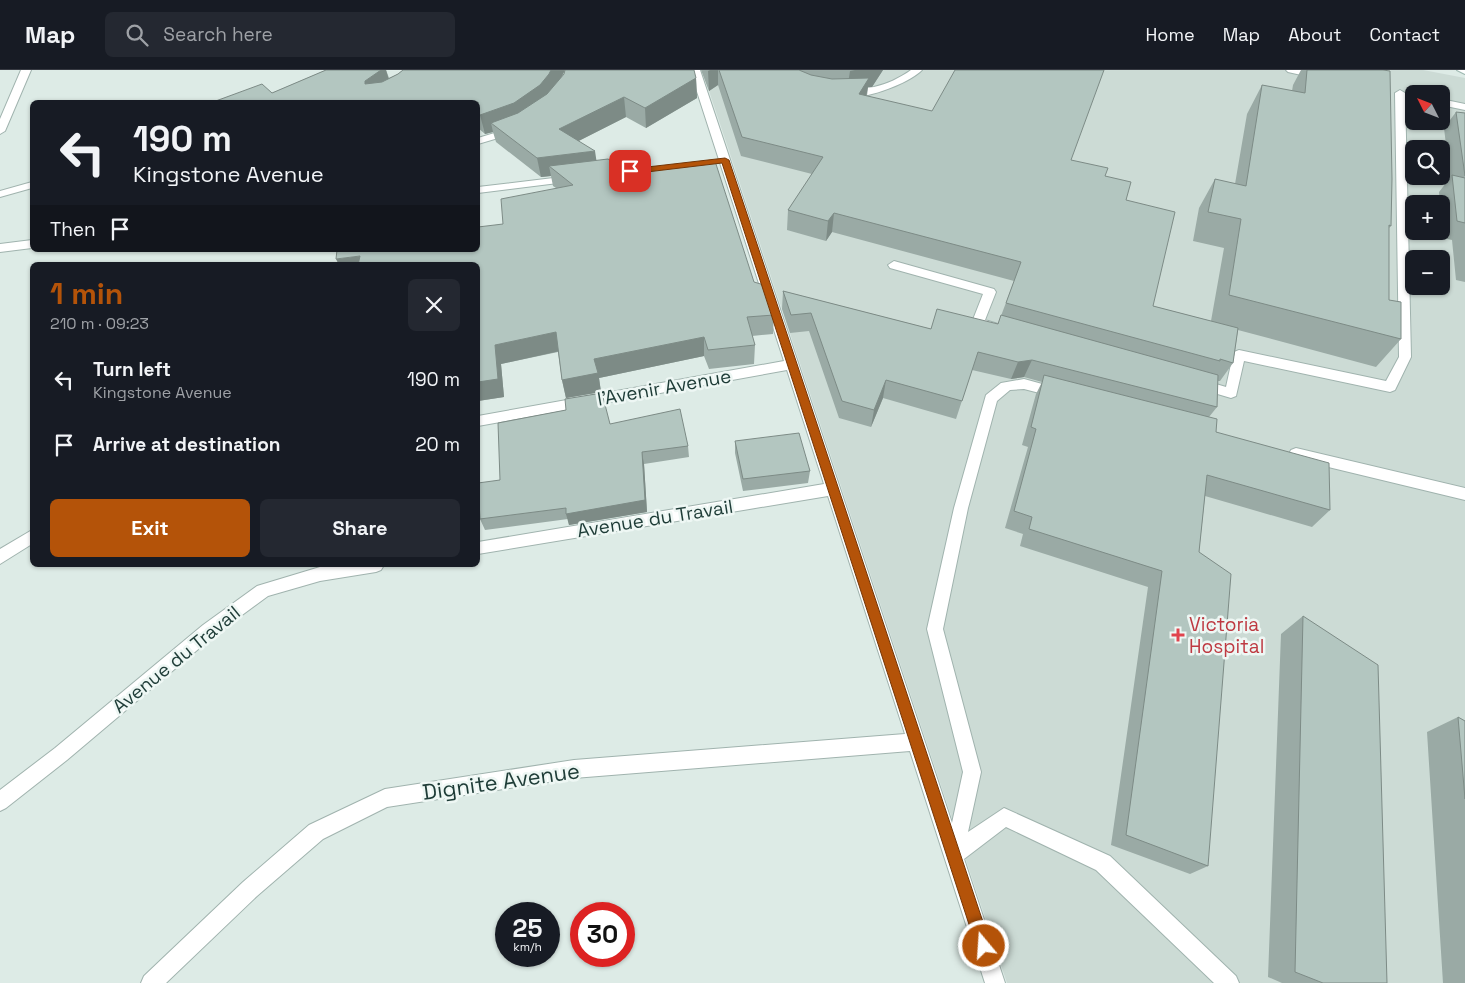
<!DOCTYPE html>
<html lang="en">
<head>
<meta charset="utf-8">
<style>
	:root { --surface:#171b24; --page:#242831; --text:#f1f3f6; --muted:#9ea1a6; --line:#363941; --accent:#b45309 }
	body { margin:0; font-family:"Space Grotesk",sans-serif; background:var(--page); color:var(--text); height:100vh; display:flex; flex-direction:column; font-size:19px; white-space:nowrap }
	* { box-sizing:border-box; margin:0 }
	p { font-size:16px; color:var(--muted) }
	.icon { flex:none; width:28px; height:28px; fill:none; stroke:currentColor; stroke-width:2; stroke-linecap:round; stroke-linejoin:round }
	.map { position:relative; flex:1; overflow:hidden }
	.details { position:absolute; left:30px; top:192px; width:450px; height:305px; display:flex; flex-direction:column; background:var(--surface); border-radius:8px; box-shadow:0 1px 4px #0004 }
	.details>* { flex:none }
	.top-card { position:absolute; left:30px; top:30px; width:450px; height:152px; border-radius:8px; box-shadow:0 1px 4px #0004; background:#171b24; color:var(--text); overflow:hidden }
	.needle { width:32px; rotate:312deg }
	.controls { position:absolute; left:1405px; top:15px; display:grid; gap:10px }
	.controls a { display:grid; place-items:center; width:45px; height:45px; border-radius:8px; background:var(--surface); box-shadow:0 1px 4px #0004; font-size:25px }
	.speed { position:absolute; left:495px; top:832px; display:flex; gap:10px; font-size:25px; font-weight:700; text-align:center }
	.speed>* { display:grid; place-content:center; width:65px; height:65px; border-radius:50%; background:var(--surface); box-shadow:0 1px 4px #0004; line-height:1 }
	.speed small { font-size:12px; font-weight:400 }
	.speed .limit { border:8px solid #d22; background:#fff; color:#111 }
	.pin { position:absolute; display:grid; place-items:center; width:42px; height:42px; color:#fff; margin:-21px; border-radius:10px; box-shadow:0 2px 8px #0006 }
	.me { position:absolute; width:55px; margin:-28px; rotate:342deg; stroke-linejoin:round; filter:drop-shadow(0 0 4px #0008) }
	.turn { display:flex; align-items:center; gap:18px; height:105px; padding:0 20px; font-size:22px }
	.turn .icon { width:65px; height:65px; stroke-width:2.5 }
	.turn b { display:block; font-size:35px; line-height:42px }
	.then { display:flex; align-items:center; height:48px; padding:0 20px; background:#0003; gap:10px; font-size:19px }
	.round { display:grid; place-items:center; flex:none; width:52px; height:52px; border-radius:8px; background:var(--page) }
	.headline { display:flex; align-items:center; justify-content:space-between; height:85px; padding:0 20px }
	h1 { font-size:30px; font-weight:800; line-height:38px; color:var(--accent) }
	.primary-button { display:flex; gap:10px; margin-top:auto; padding:10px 20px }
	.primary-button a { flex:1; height:58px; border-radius:8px; background:var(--accent); color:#fff; font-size:20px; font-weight:800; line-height:58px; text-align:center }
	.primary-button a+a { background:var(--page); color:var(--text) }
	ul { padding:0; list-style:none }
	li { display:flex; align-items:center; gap:15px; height:65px; padding:0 20px }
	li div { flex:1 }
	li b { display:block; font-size:19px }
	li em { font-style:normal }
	header { display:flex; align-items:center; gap:30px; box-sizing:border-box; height:70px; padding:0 25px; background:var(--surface); border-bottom:1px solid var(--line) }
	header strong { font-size:24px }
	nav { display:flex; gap:28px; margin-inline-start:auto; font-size:18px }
	.search { width:350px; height:45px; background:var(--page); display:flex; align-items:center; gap:12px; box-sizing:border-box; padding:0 18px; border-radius:8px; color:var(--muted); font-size:19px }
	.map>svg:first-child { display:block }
	.built { fill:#ccdbd5; fill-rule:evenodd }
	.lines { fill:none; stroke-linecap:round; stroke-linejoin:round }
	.service-casing { stroke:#a0b3ae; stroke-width:2 }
	.minor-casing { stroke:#a0b3ae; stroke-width:2 }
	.secondary-casing { stroke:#9cb7b0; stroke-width:2 }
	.service { fill:#fff; fill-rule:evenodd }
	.minor { fill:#fff; fill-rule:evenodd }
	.secondary { fill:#fff; fill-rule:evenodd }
	.wall { fill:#9aaaa5 }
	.shaded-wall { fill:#7d8b86 }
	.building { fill:#b3c6c0; stroke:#7d8b86 }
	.route { fill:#b45309; stroke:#753606 }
	.health-dot { fill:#e0444e; stroke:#eef7f4; stroke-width:2 }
	.labels { text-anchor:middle; stroke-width:5; stroke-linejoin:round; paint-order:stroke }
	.street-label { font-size:19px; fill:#1e3c37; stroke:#eef7f4 }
	.health-label { font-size:19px; fill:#be3a42; stroke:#eef7f4; text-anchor:start }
	.near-street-label { font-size:22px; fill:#1e3c37; stroke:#eef7f4 }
</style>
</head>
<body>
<header>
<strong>Map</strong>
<div class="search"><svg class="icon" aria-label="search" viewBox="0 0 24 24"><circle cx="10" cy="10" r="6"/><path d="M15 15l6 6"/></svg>Search here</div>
<nav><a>Home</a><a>Map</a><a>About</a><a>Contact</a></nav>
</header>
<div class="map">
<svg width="1465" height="913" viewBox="0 0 1465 913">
	<rect width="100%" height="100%" fill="#ddebe6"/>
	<path class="built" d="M702,0h721l42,8v905h-458zM1414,24h27v27h-27zM1414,79h27v27h-27zM1414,134h27v27h-27zM1414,189h27v27h-27z"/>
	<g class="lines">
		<g class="service-casing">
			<path id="service" d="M911,0h11c-12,13 -66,35 -80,23 7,-6 22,-4 32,-6 13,-3 26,-9 37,-17z
				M1286,0h18l18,4 2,2 -5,3 -31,-7z
				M1400,20l5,3 6,264 -16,33 -5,2 -146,-31 -8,35 -5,2 -37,-11 -2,-3 2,-3 5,-2 27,8 7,-32 1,-3 5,-2 147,31 13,-24 -4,-264z
				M1441,29l24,5v6l-24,-5z
				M894,191l100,28 2,3 -11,28 13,4 2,3 -2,3 -4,1 -20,-6 -2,-3 11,-28 -93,-26 -2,-3z"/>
		</g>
		<g class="minor-casing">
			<path id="minor" d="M21,0h10l-26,61 -5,3v-15z
				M690,0h10l252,753 11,-51 -36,-143 27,-121 32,-113 15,-12 23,-4 40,11 2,3 -2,3 -5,2 -35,-9 -14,1 -13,11 -29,107 -25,121 38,143 -13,60 36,-24 106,48 126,120 3,7h-25l-118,-113 -90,-43 -42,32 41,124h-20l-75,-232 -336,27 -187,29 -64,32 -66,57 -91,87h-25l3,-7 99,-94 66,-57 76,-36 189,-29 331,-26 -77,-238 -350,58v-12l346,-58 -37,-114 -309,56v-10l306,-55z
				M514,57l5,3 -1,2 -40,12v-6z
				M570,106l4,1 1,2 -1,2 -96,12v-6z
				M32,112v6l-32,9v-6z
				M32,170v8l-32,4v-8z
				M1296,378l169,40v12l-174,-42 -2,-4 2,-4z
				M32,460v14l-32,20v-15z
				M334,495h50l-3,5 -5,2 -56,9 -52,15 -53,39 -148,125 -61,48 -6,3v-21l55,-42 148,-123 54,-39 63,-19z"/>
		</g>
		<g class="secondary-casing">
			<path id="secondary" d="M1457,0h8v4z"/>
		</g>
		<use href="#service" class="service"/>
		<use href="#minor" class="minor"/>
		<use href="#secondary" class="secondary"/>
	</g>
	<path class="wall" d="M326,0h60l3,8 9,-4 5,-4h162l-3,6 134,2 1,20 -51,30 -20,-11 -48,24 18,20 158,121 20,33 -1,19 -21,2 3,9 -1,19 -45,5 -5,-13 -105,22 2,14 -35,6 -4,-18 -4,-28 -57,12 3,33 -26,4 25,-177 53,-36 -3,-2 -2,-10 -10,1 -45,-35 -3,-10 -8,2 -7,-6v-26h-265l59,-9z
		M701,0h182l-11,17h-4l-1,9 204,64 34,16 21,24 27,106 58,15 13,-73 -31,-7 6,-33 16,-29 20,5 12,-70 15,-29 30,6 1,-6 8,-15h82l8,156 -2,2v72l12,39 -25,28 -138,-37 -5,33 -13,18h-2l-1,26 -8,10 7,15 114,78 -18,17 -107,-31 -6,56 9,314 -18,8 -79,-29 37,-258 -128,-41 3,-12 -18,-6 23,-81 -6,-2 14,-51 6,-12 -18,-5 -13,2 -39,-9 -16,49 -73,-21 -12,29 -32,-9 -30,-87 -19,2 -8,-24 1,-18 148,38 67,-5 16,-43 -182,-49 -6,9 -39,-11 1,-20 24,-36 -71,-18 -23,-71 -9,6z
		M1456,42l9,1v169l-9,-2 -4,-40 -9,-2 -2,-19v-15h-1l-1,-12 11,-14 -6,-50z
		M610,354l78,22 1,11 -45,7 3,48 -78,13 -1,-6 -83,11 -5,-11 20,-39z
		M735,371l75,30 -2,12 -65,8 -8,-38z
		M1303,546l84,367h-105l-14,-6 13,-343z
		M1458,647l7,4v262h-22l-16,-251z"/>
	<path class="shaded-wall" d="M381,0h5l5,17 -26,-3v-3z
		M551,0h14l-12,24 -9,11 -53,18 2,9 -8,2 -5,-19z
		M710,0h8v15l-9,6 -1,-20z
		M855,0h28l-11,17h-4l-2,10 -19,-7 3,-19z
		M696,8l1,20 -51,30 -1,-20z
		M624,27l2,20 -63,32 -4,-20z
		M595,81l3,20 -49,-5 2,10 -10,1 -4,-19z
		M834,143l-2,19 -6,9 2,-20z
		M360,186l4,9h-25l-3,-6z
		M556,262l4,19 -59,13 3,33 -26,4v-19l17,-37z
		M704,267v19l-105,22 2,14 -35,6 -4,-18 32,-21z
		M1032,290l-8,17 -13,2 7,-17z
		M886,310l-3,18 -12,29 3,-17z
		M642,382l2,12 3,48 -78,13 -3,-11z"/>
	<path class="building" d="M326,0h55l-16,11v3l17,-2 16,-8 5,-4h148l-2,4 -9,11 -26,18 -34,12 -2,-2v-11h-14l-2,-1v1h-249l49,-18 10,9z
		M565,0h129l2,8 -51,30 -21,-11 -65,32 36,22 -58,7 -46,-35 27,-10 29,-19 17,-20z
		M719,0h80l12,5 21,4 37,-1 -10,16 73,17 23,-41h149l-33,90 37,8 -3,8 26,6 -5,18 49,12 -22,94 85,22 -5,35 -13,-4v2l-214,-58 15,-41 -187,-49 -6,8 -40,-11 35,-53 -81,-20z
		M1307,0h76l7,1 2,108 -1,47 -2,-1v75l12,2v37l-172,-44 12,-76 -33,-7 7,-33 31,7 16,-101 43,8z
		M1456,42l9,1v63z
		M608,89l18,11 89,-9 39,121 10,3 10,30 -27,2 8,28 -47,5 -4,-13 -110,22 4,14 -36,7 -6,-48 -61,13 3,34 -20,3v-117h-120l2,-9 -24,3 1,-9h141v-23l25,-3 -2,-25 72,-14 -24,-19z
		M1452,105l13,3v45l-8,-2z
		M783,221l148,38 6,-20 61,15 3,-9 217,60 -1,32 -185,-47 -14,2 -40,-10 -16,49 -76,-21 -12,30 -32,-9 -31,-88 -20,2z
		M1044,305l173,44 -1,13 113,31 1,47 -123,-35 -8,77 32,22 -23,292 -82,-31 36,-264 -133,-42 3,-12 -18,-6 22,-82 -5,-2z
		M602,323l8,31 70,-15 8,37 -46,6 3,48 -79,14v-6l-86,11 -2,-36 22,-3 -2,-57 68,-13 -1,-11z
		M799,363l11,38 -67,8 -8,-38z
		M1303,546l75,49 9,318h-64l-28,-11z
		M1458,647l7,4v78z"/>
	<path class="route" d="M725,88l4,2 262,786 -2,6 -5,2 -6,-2 -2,-6 -254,-783 -92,11 -4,-3 4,-2z"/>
	<path class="health-dot" d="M1175.5 557.5h5v5h5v5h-5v5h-5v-5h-5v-5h5z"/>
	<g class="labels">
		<g class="street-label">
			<text transform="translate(664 317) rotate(-10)" y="7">l'Avenir Avenue</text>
			<text transform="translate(655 448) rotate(-9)" y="7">Avenue du Travail</text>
			<text transform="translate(176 589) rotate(-39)" y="7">Avenue du Travail</text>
		</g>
		<g class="health-label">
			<text x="1189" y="561">Victoria<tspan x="1189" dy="22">Hospital</tspan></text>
		</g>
		<g class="near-street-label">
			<text transform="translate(501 711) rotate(-8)" y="8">Dignite Avenue</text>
		</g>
	</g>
</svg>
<div class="controls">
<a><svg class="needle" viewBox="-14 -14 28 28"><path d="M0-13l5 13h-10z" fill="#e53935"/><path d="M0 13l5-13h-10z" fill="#9ea1a6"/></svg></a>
<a><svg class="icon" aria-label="search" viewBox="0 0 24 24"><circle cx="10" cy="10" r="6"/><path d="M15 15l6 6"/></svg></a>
<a>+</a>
<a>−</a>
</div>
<div class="speed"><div>25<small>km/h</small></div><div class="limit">30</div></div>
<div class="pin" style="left:630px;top:101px;background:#d93025"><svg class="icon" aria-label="arrive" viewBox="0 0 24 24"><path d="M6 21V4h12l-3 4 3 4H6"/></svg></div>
<svg class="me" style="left:984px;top:876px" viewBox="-20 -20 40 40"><circle r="17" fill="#b45309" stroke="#fff" stroke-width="3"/><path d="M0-11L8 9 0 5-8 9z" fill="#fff"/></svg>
<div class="top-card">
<div class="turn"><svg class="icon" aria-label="left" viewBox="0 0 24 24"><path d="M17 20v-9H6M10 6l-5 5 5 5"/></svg><div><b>190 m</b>Kingstone Avenue</div></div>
<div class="then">Then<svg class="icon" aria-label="arrive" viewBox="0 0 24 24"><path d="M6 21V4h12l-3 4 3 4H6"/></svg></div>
</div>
<section class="details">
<div class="headline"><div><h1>1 min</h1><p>210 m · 09:23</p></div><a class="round"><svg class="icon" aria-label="close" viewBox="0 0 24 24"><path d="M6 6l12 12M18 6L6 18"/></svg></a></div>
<ul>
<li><svg class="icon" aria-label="left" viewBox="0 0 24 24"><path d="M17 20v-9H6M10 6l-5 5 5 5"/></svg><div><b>Turn left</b><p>Kingstone Avenue</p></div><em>190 m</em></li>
<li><svg class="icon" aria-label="arrive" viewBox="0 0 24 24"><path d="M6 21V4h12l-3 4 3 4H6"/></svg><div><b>Arrive at destination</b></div><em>20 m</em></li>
</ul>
<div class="primary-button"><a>Exit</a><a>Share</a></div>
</section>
</div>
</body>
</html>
